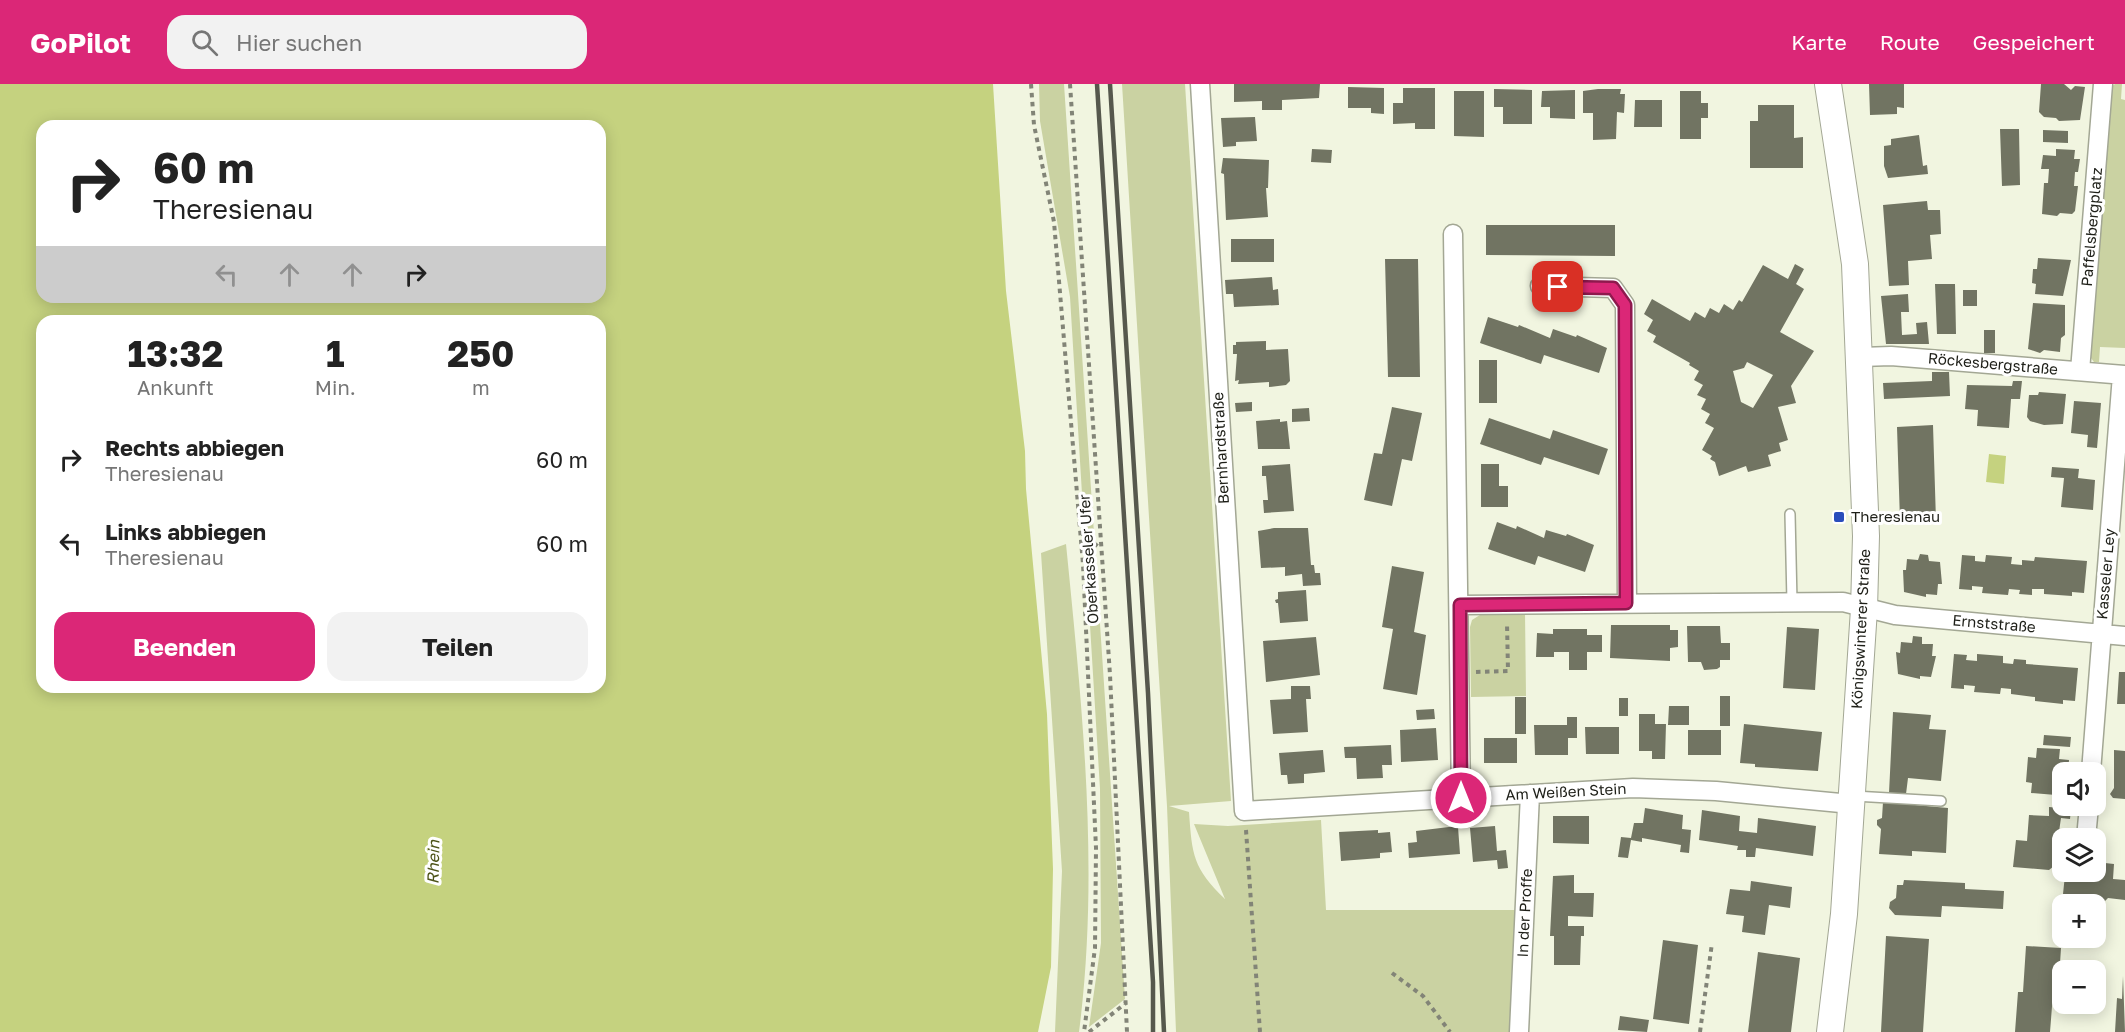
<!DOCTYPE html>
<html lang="de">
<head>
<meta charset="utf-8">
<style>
	:root { --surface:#fff; --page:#f2f2f2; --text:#222; --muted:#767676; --accent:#db2777 }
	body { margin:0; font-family:"Golos Text",sans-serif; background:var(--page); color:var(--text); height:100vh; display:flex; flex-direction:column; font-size:22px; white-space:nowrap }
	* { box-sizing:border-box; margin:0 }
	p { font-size:20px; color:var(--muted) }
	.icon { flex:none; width:33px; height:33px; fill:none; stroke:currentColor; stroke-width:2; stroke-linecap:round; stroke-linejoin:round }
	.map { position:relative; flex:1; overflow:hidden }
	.panel { position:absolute; left:36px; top:231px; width:570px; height:378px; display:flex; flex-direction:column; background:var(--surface); border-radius:18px; box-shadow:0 3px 15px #0003 }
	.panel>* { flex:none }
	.banner { position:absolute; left:36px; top:36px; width:570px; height:183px; border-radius:18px; box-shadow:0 3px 15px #0003; background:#fff; color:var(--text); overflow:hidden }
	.controls { position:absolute; left:2052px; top:678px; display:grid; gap:12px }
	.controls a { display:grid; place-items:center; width:54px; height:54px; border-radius:12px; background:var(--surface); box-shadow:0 3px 15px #0003; font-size:30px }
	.pin { position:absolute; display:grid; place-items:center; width:51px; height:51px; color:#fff; margin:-26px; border-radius:12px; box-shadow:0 3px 9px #0006 }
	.me { position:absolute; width:66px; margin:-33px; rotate:0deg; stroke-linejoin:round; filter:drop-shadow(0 0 4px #0008) }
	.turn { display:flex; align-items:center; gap:21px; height:126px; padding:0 18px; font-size:27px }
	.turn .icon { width:78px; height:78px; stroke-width:2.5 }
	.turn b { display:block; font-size:42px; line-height:51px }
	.lanes { display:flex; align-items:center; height:57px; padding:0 18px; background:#0003; justify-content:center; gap:30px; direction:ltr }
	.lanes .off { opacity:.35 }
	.eta { display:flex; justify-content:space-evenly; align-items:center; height:102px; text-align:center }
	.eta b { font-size:36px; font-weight:700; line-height:42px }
	.action { display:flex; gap:12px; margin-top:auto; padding:12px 18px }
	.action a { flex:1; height:69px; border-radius:18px; background:var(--accent); color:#fff; font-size:24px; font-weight:700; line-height:69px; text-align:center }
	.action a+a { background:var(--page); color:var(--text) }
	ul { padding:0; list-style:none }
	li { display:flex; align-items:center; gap:18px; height:84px; padding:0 18px }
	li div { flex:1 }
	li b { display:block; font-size:22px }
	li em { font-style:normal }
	header { display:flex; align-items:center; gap:36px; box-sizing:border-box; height:84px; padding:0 30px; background:var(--accent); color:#fff }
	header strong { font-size:28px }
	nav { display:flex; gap:33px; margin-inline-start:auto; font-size:21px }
	.search { width:420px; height:54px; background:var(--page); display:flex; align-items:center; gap:15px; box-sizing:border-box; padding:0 21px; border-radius:18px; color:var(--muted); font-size:22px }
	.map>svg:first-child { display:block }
	.green { fill:#cad2a2 }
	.water { fill:#c5d27f; fill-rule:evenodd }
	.building { fill:#717462; fill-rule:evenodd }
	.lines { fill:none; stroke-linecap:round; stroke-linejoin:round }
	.lane-casing { stroke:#a3a794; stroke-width:12 }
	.street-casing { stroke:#a3a794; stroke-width:21 }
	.secondary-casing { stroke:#a3a794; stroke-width:28 }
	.path { stroke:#828477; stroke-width:4; stroke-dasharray:4.5 4.5; stroke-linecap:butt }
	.lane { stroke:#fff; stroke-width:9 }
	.street { stroke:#fff; stroke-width:18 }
	.secondary { stroke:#fff; stroke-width:26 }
	.rail { stroke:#56584d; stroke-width:4.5 }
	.route-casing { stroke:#8e194d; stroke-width:15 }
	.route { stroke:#db2777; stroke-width:10 }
	.poi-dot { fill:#294dbc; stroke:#fff; stroke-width:2 }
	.labels { text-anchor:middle; stroke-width:6; stroke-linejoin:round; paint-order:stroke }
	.street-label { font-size:15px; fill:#1e1f18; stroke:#fff }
	.poi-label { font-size:15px; fill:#1e1f18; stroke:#fff; text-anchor:start }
	.water-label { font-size:16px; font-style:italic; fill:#4d5418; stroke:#fff }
</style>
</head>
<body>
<header>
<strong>GoPilot</strong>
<div class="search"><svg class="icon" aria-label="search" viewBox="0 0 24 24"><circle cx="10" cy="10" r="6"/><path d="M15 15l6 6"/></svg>Hier suchen</div>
<nav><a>Karte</a><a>Route</a><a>Gespeichert</a></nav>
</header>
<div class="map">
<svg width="2125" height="948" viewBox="0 0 2125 948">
	<rect width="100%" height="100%" fill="#f1f5e0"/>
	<path class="green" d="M1039,0h25l61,915 -36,28 12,-84 -1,-154 -30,-492 -30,-176z
		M1122,0h63l46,717 -62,5 20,6c3,43 4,56 36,87l-31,-75 34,2 93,-6 5,90h190l-4,122h-336l-9,-226z
		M2115,0h7l-1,15 4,1v248l-25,-1 -1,15h-5l-6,-8 23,-267z
		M1066,460c16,161 34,326 13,488h-24l7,-161 -21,-318z
		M1483,529h42l1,83 -55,1 -1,-70 2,-7z"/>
	<path class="water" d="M0,0h993l13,207 19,160 1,38 21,225 6,155 -2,98 -13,65h-1038zM42,42h558v171h-558zM42,237h558v366h-558z
		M1989,370l17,2 -2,28 -18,-2z"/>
	<path class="building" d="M1234,0h86l-1,14 -37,2v10h-20v-9l-28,1z
		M1869,0h35v24l-7,-1v7l-27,1z
		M2041,0h23l7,6 4,-4 10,1 -5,33 -21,1 -3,-3 -12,-1 -5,-5z
		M1348,3l36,1v26l-13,-1v-5h-23z
		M1403,4h32v41h-20v-6l-22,1v-21h10z
		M1494,5l38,1v34h-29v-17h-9z
		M1598,5h23l-1,5h5l-1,19 -7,-1 -1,27 -23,1v-27h-10v-22z
		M1575,6v29l-25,-1v-11h-9l1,-16z
		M1454,7h30v46l-30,-1z
		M1680,7h21v12h7v15h-7v21h-21z
		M1635,16h27v27h-28z
		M1758,21h36v33l9,-1v31h-53v-47h8z
		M1255,33l2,24 -21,1v4l-13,1 -2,-29z
		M2000,45h19l1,56 -18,1z
		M2043,46l25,1v12l-25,-1z
		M1919,51l4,31 4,-1 1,9 -40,4 -4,-12v-20l7,-1v-6z
		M1312,65l20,1 -1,13 -20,-1z
		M2056,65l19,1 -1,9h6l-2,13h-3l-1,14h4l-3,25 -3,3 -12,-1 -3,3 -15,-2 2,-31h4l1,-14h-8l2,-14 13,1z
		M1223,74l46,2 -1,28h-2l2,29 -42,3 -2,-46 -3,-1z
		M1927,117l1,9h12l1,24 -11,1 2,24 -24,2 1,24 -20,1 -6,-81z
		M1486,141h129v31l-129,-1z
		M1231,155h43v23h-43z
		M2038,174l33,2 -8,36 -28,-2 1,-10 -4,-1 1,-14h4z
		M1385,175h33l2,118h-32z
		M1795,180l9,5 -8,15 8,5 -24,43 34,19 -23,35 5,17 -18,4 10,33 -9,3 2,8 -13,4 3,11 -23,6 -2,-6 -27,10 -4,-14 -5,-3 2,-3 -10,-6 12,-22 -9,-5 5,-9 -9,-5 5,-10 -9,-4 6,-10 -9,-5 5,-9 -10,-6 1,-2 -37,-21 3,-6 -9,-5 6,-11 -9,-6 8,-15 38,22 5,-9 10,6 5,-10 9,5 5,-9 9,6 6,-10 3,2 21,-37 25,14zM1747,278l26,13 -20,33 -12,-6 -8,-31 11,-3z
		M1272,193l1,13 5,-1 1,16 -45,2 -1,-13h-7l-1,-14z
		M1935,200h20l1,50h-19z
		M1963,206h14v16h-14z
		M1908,210l1,18h-8l1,23 15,-1 -1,-11 11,-1 2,22h-43l-5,-48z
		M2033,219l32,2v30l-4,3 -1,14 -16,-2 -4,3 -12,-4z
		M1488,233l30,10 1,-2 31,13 3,-9 23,8 1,-2 30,13 -8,25 -55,-18 -3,9 -61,-21z
		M1984,246h11v23h-11z
		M1266,257v9l22,-1 2,32 -4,4 -17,2v-5l-31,2 1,-4 -4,1 2,-27h-4v-9h3v-3z
		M1479,276h18v43h-18z
		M1932,288h17l1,24 -66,3 -1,-16 49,-2z
		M2013,297h9l-2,18h-9l-2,29 -32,-2 1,-16 -13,-1 2,-24 45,1z
		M2039,308l27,2 -3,30 -19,1 -14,-4 -3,-4 2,-22h9z
		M2074,317l27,2 -4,45 -10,-1 1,-12 -17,-2z
		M1252,318v9l-16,1 -1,-9z
		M1392,323l30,6 -10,48 -10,-2 -10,47 -28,-6 10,-47 8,1z
		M1309,324l1,13 -18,1v-13z
		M1489,334l61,21 3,-9 55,19 -9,26 -55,-18 -3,8 -61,-21z
		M1280,335v3l7,-1 3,28h-32l-2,-28z
		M1933,341l3,96h-36l-3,-94z
		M1290,380l4,47 -30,2 -1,-13h5l-2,-24h-4v-10z
		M1481,380h18v22h9v21h-27z
		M2052,383l27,2 -1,9 17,2 -2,30 -32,-3 3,-29 -13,-1z
		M1497,438l19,7 1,-3 27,12 2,-8 20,6 1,-2 27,11 -9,27 -47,-16 -3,9 -47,-16z
		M1274,444h34l3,37h3l1,8h5l1,12 -18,1 -1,-12 -17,2v-9l-24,1 -3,-37z
		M1920,470l8,1 1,6 11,1 2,22h-4l-1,11 -11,-1v3l-22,-5 -1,-22h3l1,-11 11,1z
		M1962,471l13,1v5l10,1 1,-7 26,2 -1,7 11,1v-5l12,1 1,-4 52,4 -3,32 -12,-1v4l-28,-2v-5h-12v6l-13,-1 1,-4 -11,-1 -1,6 -26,-2 1,-6 -11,-1v4l-13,-1z
		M1392,482l32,6 -10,60 12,3 -9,60 -34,-6 10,-60 -11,-2z
		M1306,506l2,31 -28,2 -2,-20h-2l-1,-3 3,-1v-7z
		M1611,541h59v5h8v17l-8,1v13l-60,-3z
		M1687,542h33l1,17h9v17h-10v7l-3,2 -13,1 -3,-8h-13z
		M1787,543l32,2 -4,61 -32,-2z
		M1553,545h34v6h15v17h-15v18h-18v-18h-15v5h-18l1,-24 16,1z
		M1913,552l9,1v7h11l-1,12h4l-5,21 -11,-1v3l-22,-5 -2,-22 4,1 1,-11 11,1z
		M1316,553l4,38 -54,7 -3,-41z
		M1954,570l13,1 -1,5 11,1v-7l26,2v7l10,1 1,-5 12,1v4l52,4 -3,33 -12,-1v4l-28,-3v-4l-24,-3v-5l-10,-1 -1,6 -26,-2 1,-6 -11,-1v4l-13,-1z
		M2119,588h6v32h-8z
		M1291,602h19l1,13h-5l2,33 -35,2 -3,-34 21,-1z
		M1720,612h10v30h-10z
		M1515,613h11v37h-11z
		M1619,614h9v18h-9z
		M1669,622h20v19h-21z
		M1434,625l1,10 -18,1 -1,-10z
		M1893,628l38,3 -2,14 17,1 -5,51 -33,-3 -2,16 -17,-1z
		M1639,630h16v10h11l-1,35h-13v-8h-13z
		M1567,633h10v21h-9v17h-33l-1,-30h33z
		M1744,640l78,8 -4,39 -63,-4v-3l-15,-1z
		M1585,643h34v27h-33z
		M1436,644l2,32 -37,2 -1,-32z
		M1688,646h33v25h-33z
		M2044,651l27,2 -1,10 -27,-2z
		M1484,654h33v25h-33z
		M1391,661l1,20h-10l1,13 -26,1 -1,-21h-11l-1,-11z
		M2037,664l23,1 -1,10 10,1 -1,12h-6v13h-6v10l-25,-2 1,-10 -6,-1 2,-25 8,1z
		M1323,666l2,22 -21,2v9l-16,1 -1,-9h-6l-2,-22z
		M2114,666l11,1v48l-12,-1 -3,-4 4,-6z
		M1883,718l65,6 -2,45 -34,-2v5l-33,-2 2,-25 -4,-4v-5l5,-2z
		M2049,723l22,2 -1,10 -9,-1 -7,48 -5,4 -36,-3 3,-27 11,1 2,-26 20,1z
		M1645,724l38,7 -1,14 9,1 -2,23 -9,-1 1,-7 -39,-7v4l-11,-2 -3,18 -10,-1 3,-20 10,1 3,-15h9z
		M1702,726l38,6 -1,15 18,2 1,-15 58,8 -3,30 -57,-8 -1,9h-9v-7h-9l1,-4 -39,-6z
		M1553,732h36v28l-36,-1z
		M1495,742l2,25 9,-1 2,18 -10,1 -1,-9 -24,2 -3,-34z
		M1449,743h9l2,27 -51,4 -1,-15 9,-1 -1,-11z
		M1378,746v3l12,-1 2,20 -12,1v5l-39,3 -2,-29z
		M2096,778l18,2 -1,15 12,1v20l-17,-2 -3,3 -15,-5 -4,3h-8l-3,-4 -12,-1 2,-19 9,1v-4h22z
		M1574,791v18h20l-1,24 -25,-1v10h16v10h-3l-1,29h-26v-29h-4l3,-60z
		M1904,796l61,3v6l39,2 -1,18 -61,-3 -1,11 -46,-2 -6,-7 1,-6 6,-4 1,-13h6z
		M1751,797l41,6 -2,21 -21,-3 -4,30 -23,-3 2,-16 -18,-2 4,-25 20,2z
		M1886,852l43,3 -6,93h-42z
		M1663,856l35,5 -9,79 -36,-5z
		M2026,862l35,2 -3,47 -5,-1 -3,38h-35l3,-40h5z
		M1758,868l42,6 -9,74h-43z
		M2123,892l2,56h-10l2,-34 5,1z
		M1620,932l29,4 -2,12 -29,-2z"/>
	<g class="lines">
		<g class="lane-casing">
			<path id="lane" d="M1790,430l2,88
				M1854,712l87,5"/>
		</g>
		<g class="street-casing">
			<path id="street" d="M1200,0l44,727 389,-23 83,3 135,13
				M1453,150l8,564
				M1540,202l73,2 12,17 2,298
				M1861,273l30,-1 234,19
				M2080,287l23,-287
				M1460,521l383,-3 52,13 230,21
				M2091,688l31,-397
				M2086,754l3,-32
				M1519,948l11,-238"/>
		</g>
		<g class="secondary-casing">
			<path id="secondary" d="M1828,0l27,180 11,272 -2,73 -20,305 -14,118"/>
		</g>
		<path class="path" d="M1031,0l3,41 20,97 29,342 13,284 -1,100 -11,84
			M1070,0l40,591 17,357
			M1080,448l20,16
			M1476,588l32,-1 -1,-48
			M1246,746l14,202
			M1392,889l31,23 27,36
			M1089,948l37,-29
			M1700,948l12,-89"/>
		<use href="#lane" class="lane"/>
		<use href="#street" class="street"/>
		<use href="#secondary" class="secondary"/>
		<path class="rail" d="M1097,0l56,898v50
			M1110,0l38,609 16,339"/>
	</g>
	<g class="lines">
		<g class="route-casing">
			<path id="route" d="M1461,714l-1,-193 166,-2 -1,-298 -12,-17 -55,-1"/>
		</g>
		<use href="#route" class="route"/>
	</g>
	<rect class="poi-dot" x="1833" y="427" width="12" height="12" rx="3"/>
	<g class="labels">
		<g class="street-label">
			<text transform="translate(2092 143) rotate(-85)" y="5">Paffelsbergplatz</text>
			<text transform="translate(1993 280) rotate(5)" y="5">Röckesbergstraße</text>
			<text transform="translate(1221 364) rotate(-93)" y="5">Bernhardstraße</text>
			<text transform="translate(1089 475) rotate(-94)" y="5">Oberkasseler Ufer</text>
			<text transform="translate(2106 490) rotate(-85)" y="5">Kasseler Ley</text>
			<text transform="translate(1994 540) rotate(5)" y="5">Ernststraße</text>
			<text transform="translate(1861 545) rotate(-87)" y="5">Königswinterer Straße</text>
			<text transform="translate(1566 708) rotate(-3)" y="5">Am Weißen Stein</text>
			<text transform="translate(1525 829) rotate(-87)" y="5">In der Proffe</text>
		</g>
		<g class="poi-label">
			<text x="1851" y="438">Theresienau</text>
		</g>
		<g class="water-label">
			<text transform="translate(433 778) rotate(-89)" y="6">Rhein</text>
		</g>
	</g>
</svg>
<div class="controls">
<a><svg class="icon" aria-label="sound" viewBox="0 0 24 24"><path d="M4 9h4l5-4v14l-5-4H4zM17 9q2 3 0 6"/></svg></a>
<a><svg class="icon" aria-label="layers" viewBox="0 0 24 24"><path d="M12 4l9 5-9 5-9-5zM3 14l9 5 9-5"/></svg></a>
<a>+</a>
<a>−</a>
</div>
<div class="pin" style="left:1558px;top:203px;background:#d93025"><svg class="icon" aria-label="arrive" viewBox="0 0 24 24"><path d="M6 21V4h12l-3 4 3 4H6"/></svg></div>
<svg class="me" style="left:1461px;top:714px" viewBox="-20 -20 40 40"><circle r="17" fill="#db2777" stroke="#fff" stroke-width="3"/><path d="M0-11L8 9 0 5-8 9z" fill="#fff"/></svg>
<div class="banner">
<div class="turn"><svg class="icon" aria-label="right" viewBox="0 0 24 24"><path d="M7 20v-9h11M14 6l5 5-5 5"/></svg><div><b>60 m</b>Theresienau</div></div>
<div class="lanes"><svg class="icon off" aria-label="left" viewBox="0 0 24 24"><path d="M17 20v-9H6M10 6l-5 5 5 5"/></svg><svg class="icon off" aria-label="ahead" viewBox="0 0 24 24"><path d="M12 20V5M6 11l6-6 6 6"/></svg><svg class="icon off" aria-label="ahead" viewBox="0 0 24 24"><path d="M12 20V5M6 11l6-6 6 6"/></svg><svg class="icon" aria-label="right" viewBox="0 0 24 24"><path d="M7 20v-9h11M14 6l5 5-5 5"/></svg></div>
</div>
<section class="panel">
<div class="eta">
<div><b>13:32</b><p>Ankunft</p></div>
<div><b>1</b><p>Min.</p></div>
<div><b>250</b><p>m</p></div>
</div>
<ul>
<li><svg class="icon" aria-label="right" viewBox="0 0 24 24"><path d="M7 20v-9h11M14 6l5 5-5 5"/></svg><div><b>Rechts abbiegen</b><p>Theresienau</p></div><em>60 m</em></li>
<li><svg class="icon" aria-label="left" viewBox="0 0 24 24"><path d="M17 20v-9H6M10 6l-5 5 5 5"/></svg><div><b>Links abbiegen</b><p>Theresienau</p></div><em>60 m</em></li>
</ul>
<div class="action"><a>Beenden</a><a>Teilen</a></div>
</section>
</div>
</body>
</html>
